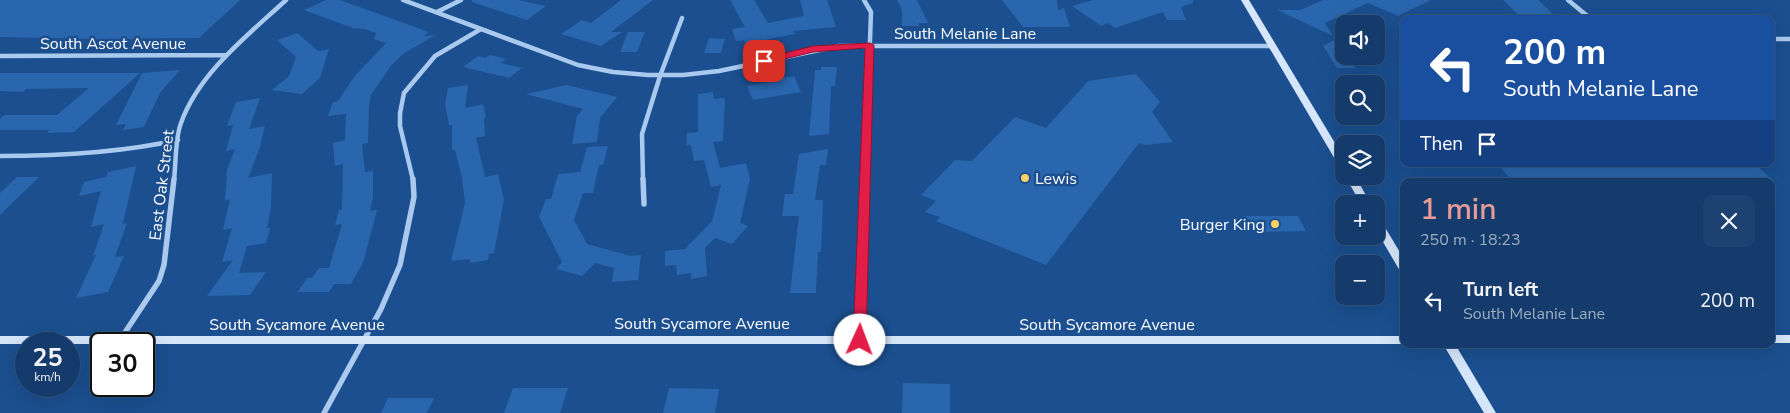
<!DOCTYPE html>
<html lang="en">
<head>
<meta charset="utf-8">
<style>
	:root { --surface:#143b6b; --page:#1d4271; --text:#f1f3f6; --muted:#9dadc1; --line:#33557e; --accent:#e69b98 }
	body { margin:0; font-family:"Nunito Sans",sans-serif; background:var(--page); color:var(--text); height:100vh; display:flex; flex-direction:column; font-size:19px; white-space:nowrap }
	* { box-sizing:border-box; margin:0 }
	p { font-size:16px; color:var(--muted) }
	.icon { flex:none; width:28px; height:28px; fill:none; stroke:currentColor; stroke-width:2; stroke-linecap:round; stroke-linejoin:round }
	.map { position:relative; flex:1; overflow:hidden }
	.details { position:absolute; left:1400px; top:178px; width:375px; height:170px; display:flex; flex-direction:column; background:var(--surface); border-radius:10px; box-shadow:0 5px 20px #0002,0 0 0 1px var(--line) }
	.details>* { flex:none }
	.top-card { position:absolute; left:1400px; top:15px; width:375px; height:152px; border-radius:10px; box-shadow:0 5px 20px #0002,0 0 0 1px var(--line); background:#1a4fa0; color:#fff; overflow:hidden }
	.controls { position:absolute; left:1335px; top:15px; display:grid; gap:10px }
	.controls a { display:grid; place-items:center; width:50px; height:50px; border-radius:10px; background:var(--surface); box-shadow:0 5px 20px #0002,0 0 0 1px var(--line); font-size:25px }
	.speed { position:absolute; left:15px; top:332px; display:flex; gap:10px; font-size:25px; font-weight:700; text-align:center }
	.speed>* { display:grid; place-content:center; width:65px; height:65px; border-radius:50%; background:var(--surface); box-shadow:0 5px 20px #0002,0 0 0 1px var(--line); line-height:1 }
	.speed small { font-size:12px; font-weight:400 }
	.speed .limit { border:2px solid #111; border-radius:8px; background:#fff; color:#111 }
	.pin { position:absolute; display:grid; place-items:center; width:42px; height:42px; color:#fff; margin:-21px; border-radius:10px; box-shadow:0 2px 8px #0006 }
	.me { position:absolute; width:55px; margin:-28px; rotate:2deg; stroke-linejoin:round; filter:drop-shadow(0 0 4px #0008) }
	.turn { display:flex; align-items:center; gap:18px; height:105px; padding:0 20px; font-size:22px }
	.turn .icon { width:65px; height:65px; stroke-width:2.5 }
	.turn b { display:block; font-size:35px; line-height:42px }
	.then { display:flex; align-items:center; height:48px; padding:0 20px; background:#0003; gap:10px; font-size:19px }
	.round { display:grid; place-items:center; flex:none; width:52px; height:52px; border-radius:10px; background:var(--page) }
	.summary { display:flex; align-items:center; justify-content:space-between; height:85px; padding:0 20px }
	h1 { font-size:30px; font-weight:600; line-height:38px; color:var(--accent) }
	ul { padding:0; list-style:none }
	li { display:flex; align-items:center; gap:15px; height:75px; padding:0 20px }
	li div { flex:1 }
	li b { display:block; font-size:19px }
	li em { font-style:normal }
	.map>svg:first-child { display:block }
	.building { fill:#2a66ad }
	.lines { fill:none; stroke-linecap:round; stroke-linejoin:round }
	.street-far1 { stroke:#a9c9ee; stroke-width:4.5 }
	.street { stroke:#a9c9ee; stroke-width:5.5 }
	.secondary { fill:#d6e6fa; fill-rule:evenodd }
	.route { fill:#e11d48; stroke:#92132f }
	.poi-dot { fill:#ffd166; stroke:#1b4f8f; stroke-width:2 }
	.labels { text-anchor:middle; stroke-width:5; stroke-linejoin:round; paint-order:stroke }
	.street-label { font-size:16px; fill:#fff; stroke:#1b4f8f }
	.poi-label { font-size:16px; fill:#fff; stroke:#1b4f8f; text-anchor:start }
</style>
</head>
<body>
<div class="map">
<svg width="1790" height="413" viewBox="0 0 1790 413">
	<rect width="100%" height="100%" fill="#1b4f8f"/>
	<path class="building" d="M0,0h240l-41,38 -98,1 -101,-2z
		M326,0h14l89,32 -5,4 12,-1 -33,19 -13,13 -19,28 -2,10 -1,38 -6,1 3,28 8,-1v27l-3,13 7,-1 -14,53 -12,21h-17l-5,8h-31l9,-14h5l7,-10h10l13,-44 -7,1 4,-15h3l1,-46 -8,2 -2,-23 12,-3 1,-26 -18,2 5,-14 5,-1 16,-24 32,-34 -12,-4 2,-6 -12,-4 -11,-1 -49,-18z
		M472,0h46l28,6 -19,14 -55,-18z
		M621,0h32l-42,32h11l-21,14 -40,-12 21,-14 9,3z
		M730,0h24l14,23 35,-7 1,-1 -4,-15h27l9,27 -43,4 2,3 -31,6 1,3 -19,2 -2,-5 -8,1 -4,-12 13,-2z
		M897,0h20l11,23h-9v3h-17v-16z
		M1002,0h55l1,10 6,-2 6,19h-47z
		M1093,0h100v3l-12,4 5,13h-19l-4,-8 -48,16 -7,-5 -7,3 -29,-20z
		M1323,0h108l-33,16 -30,-13 -43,20 8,13 -56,-26h23z
		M1503,0h35l20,19h-36z
		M628,32h17l-8,20h-17z
		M297,33l21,18 11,-2 -9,29 -18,16 -30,-4 17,-14 7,-19 -19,-17z
		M709,38l16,1 -4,14h-17z
		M1336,39l8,13v4h3l8,12h-18l-14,-22z
		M490,55l16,4 -5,4 21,5 -13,10 -46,-11 15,-11 7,2z
		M821,67h16l-2,19h-4l-2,48 -20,2 6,-66h6z
		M180,70l-20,23 -16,34 -21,3 3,-6 -10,1 26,-52z
		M0,73h140l-66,59 -27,1 3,-3h-50v-11l4,-4h53l32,-27 -63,1 -3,3 -23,-1z
		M1136,74l24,28 -8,10 21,30 -28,3 -6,-2 -93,122 -110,-44 4,-4 -15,-5 11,-11 -15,-6 34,-35 17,1 43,-44 31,11 42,-47z
		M794,76l7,16 -48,8 -6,-14 29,-5 -1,-2z
		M468,85l-3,23 18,-4 3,13 -2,1 1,18 -9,2 9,39 13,-3 6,26 -10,53 -5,1 -1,6 -18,3v-4l-19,2 14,-58 -3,-25 -7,-28h-3v-25h-3l-4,-21 3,-16z
		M567,85l50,12 -17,21 -3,24 -25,2 5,-28 6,-7 -57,-15z
		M713,92l1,7 11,-1 -2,43 -10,1 7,26 26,-5 4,16 -10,44 8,3 -16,18 -17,-6 -10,10 2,28 -16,3v-6l-14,2 -1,-10 -11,1v-15l20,-2 27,-28 9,-36 -10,2 -7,-27 -10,1 -3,-16 -5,1 1,-13 11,-1v-38z
		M260,98l-11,31 16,-3 -5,21 -12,31 24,-5 -1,34 -4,21h3l-4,15 -19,3 -8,27 27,-1 -16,23 -43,1 26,-36 -11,2 10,-34 -9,2 7,-31 -5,2 2,-31 8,-21 -9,2 7,-26 -6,1 9,-24z
		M608,146l-5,19h-4l-6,28h-10l-9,27 13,24 44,12 10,-1 -3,25 -26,2 2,-14 -19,-5 -13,13 -26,-7 6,-7 -23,-45 7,-18h5l7,-25 22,-2 7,-25z
		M828,149l-2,16h-6l-5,35h8l-2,52h-3l-2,41h-26l9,-77h-17l3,-22h8l6,-40z
		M1498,164h257l19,17h-262z
		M136,166l-13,58 4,-1 -12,34 9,-1 -16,36 -32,6 20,-43 -3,1 11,-32 -13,3 10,-36 -22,5 5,-14 22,-5 2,-5z
		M17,177h22l-39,38v-22z
		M1244,216h54l8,15 -55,1z
		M903,383l47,1v29h-48z
		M513,388h55l-8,25h-56z
		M669,388l50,1 -4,24h-52z
		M388,398h46l-7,15h-46z"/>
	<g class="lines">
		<path class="street-far1" d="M403,0l175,65 35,7 35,3h35l36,-4 120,-25h434
			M864,0l7,12 -6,168
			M1568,0l23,19
			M437,12l24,-12
			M1771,39h19
			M0,56l226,-1
			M0,156c60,0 119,-3 178,-16
			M174,180c2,-16 1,-42 7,-57 18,-50 67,-88 105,-123
			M413,180l-13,-54v-13l4,-20 31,-37 46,-27
			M643,180l-1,-46 18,-58 22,-58"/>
		<path class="street" d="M643,179l1,25
			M120,340l39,-59 5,-16 10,-86
			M860,340l5,-161
			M324,413l57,-104 19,-44 14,-68 -1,-18"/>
		<path class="secondary" d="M1241,0h8l95,158v11l-5,-3z
			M1345,176h10l16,28h-10z
			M1376,218l4,1 24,40v13l-4,-1 -24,-41z
			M1771,335h19v8h-19z
			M0,336h1404v8h2h-1406z
			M1443,344h12l41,69h-12z"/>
	</g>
	<path class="route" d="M870,43l4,2 -8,295 -2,3h-9l-2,-3 12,-292 -52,4 -49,12 -4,-3 1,-2 52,-13z"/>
	<g class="poi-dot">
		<circle cx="1025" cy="178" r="5"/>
		<circle cx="1275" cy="224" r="5"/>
	</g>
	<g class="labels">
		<g class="street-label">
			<text x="965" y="39">South Melanie Lane</text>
			<text x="113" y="49">South Ascot Avenue</text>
			<text transform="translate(161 185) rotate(-83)" y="6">East Oak Street</text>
			<text x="702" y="329">South Sycamore Avenue</text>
			<text x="297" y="330">South Sycamore Avenue</text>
			<text x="1107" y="330">South Sycamore Avenue</text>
		</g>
		<g class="poi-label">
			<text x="1035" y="184">Lewis</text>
			<text x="1265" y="230" text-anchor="end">Burger King</text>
		</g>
	</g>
</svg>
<div class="controls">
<a><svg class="icon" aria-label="sound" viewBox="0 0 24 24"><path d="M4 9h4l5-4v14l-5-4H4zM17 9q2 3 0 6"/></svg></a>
<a><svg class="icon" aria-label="search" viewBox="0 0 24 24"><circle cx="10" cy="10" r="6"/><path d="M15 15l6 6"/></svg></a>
<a><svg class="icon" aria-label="layers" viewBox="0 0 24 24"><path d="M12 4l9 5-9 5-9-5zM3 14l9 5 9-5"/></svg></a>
<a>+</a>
<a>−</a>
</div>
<div class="speed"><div>25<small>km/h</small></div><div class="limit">30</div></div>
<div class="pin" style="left:764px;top:61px;background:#d93025"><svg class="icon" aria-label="arrive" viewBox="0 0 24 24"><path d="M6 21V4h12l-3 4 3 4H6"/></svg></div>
<svg class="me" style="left:860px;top:340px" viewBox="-20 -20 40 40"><circle r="19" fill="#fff"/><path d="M0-13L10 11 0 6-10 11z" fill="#e11d48"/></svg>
<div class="top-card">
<div class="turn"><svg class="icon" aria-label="left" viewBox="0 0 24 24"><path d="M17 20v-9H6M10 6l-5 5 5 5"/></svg><div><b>200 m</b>South Melanie Lane</div></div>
<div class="then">Then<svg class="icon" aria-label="arrive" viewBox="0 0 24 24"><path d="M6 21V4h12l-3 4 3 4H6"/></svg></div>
</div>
<section class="details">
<div class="summary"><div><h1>1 min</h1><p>250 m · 18:23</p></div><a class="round"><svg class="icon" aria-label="close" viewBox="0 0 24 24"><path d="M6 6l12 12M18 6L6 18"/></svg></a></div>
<ul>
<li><svg class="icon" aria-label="left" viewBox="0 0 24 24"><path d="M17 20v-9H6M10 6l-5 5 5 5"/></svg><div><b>Turn left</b><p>South Melanie Lane</p></div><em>200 m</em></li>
</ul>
</section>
</div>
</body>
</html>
